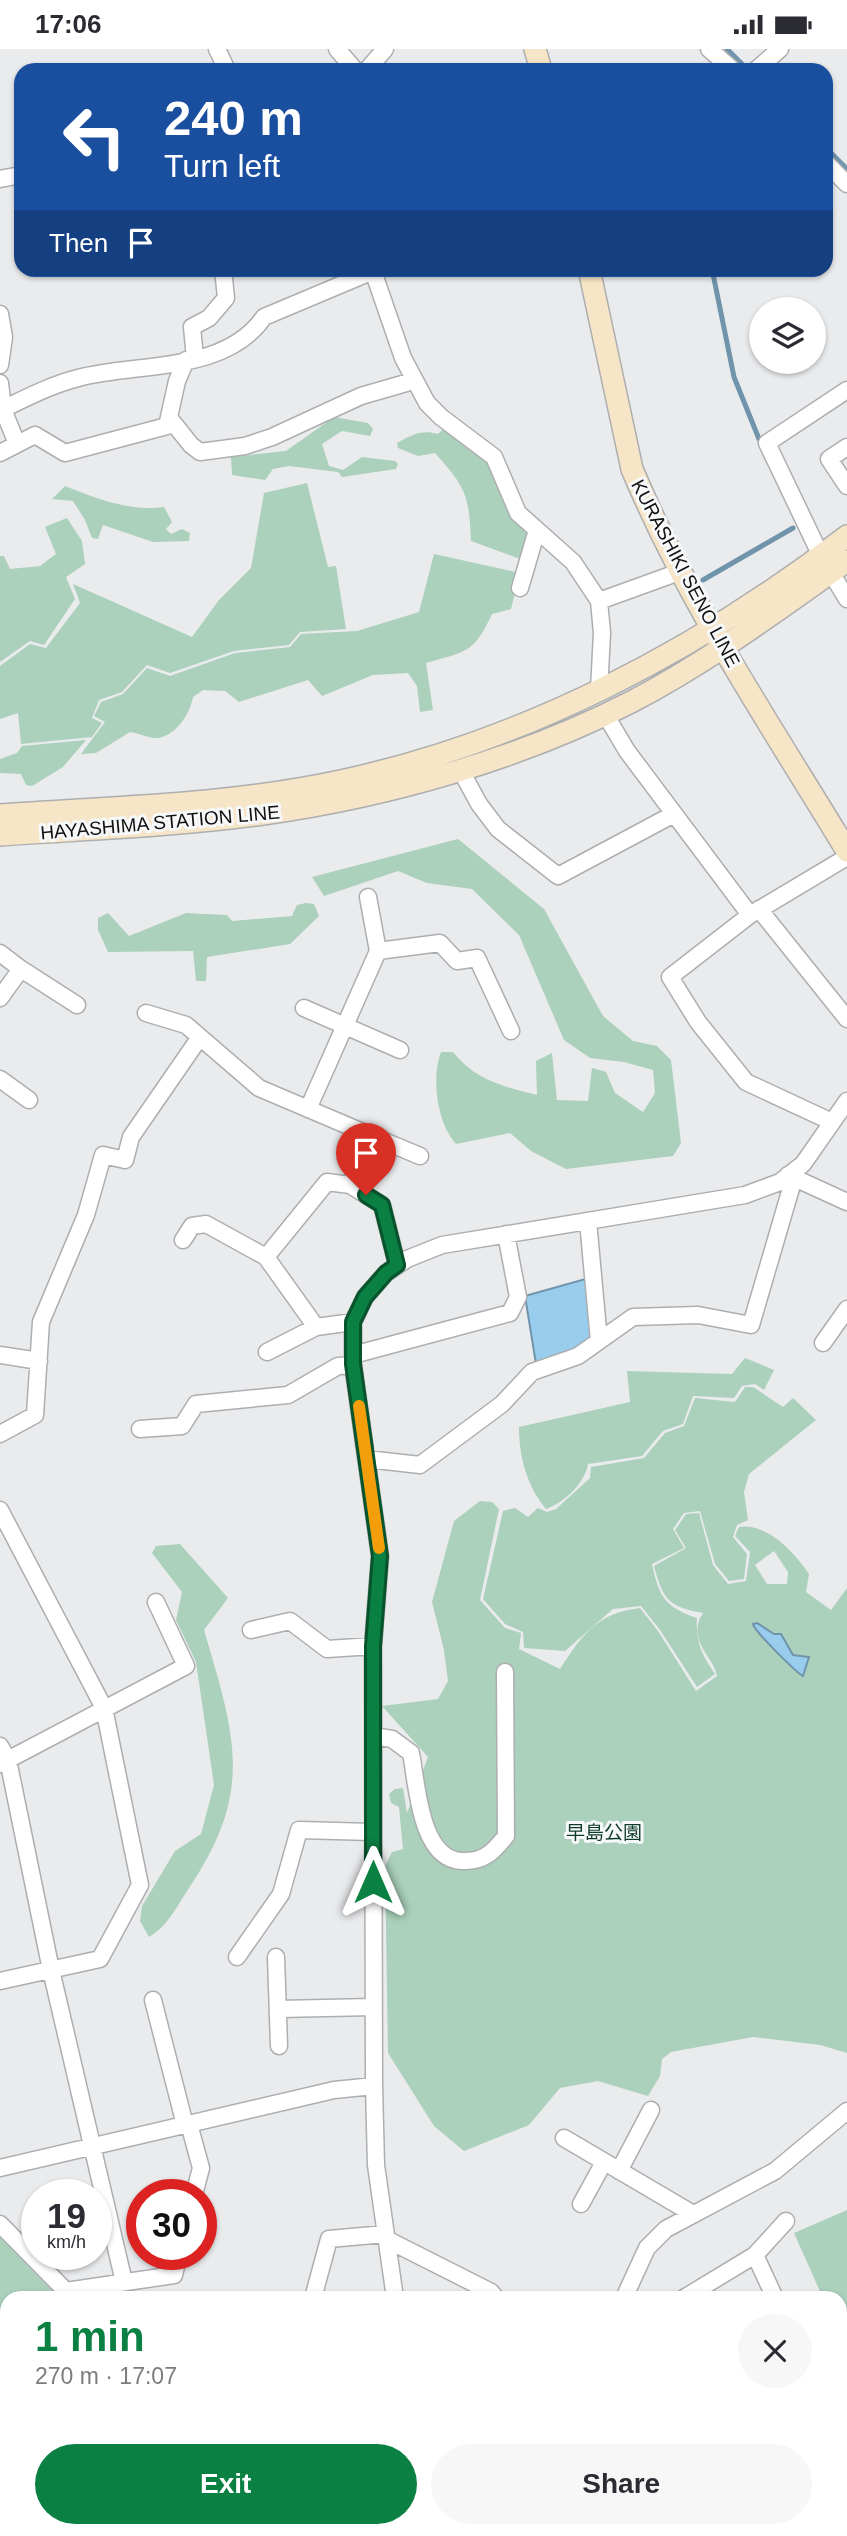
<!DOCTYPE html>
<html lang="en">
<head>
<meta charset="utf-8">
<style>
	:root { --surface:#fff; --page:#f7f7f7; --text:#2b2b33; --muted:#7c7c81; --accent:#0b8043 }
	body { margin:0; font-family:Arial,"Noto Sans JP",sans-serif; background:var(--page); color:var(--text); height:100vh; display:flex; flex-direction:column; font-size:26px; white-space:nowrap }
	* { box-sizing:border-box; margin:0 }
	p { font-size:23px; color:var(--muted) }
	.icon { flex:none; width:38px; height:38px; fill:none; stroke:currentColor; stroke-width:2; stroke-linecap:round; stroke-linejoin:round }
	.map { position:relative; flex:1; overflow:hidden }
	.drawer { position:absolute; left:0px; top:2242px; width:847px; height:247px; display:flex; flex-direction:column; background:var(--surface); border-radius:21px 21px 0 0; box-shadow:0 2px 5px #0004 }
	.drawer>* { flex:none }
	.guide { position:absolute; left:14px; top:14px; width:819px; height:214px; border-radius:21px; box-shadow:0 2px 5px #0004; background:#1a4fa0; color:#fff; overflow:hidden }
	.buttons { position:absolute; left:749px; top:248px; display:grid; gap:14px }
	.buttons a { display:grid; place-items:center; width:77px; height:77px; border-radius:50%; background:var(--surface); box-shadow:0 2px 5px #0004; font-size:35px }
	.speed { position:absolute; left:21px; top:2130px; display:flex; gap:14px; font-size:35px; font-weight:700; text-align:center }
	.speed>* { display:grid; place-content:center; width:91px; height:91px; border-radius:50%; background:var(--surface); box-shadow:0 2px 5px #0004; line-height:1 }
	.speed small { font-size:18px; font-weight:400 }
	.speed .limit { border:10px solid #d22; background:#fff; color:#111 }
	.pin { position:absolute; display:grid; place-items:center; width:60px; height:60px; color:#fff; margin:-72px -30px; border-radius:50% 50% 50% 0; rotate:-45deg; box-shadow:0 0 7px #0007 }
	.pin .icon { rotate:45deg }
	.me { position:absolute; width:77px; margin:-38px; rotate:0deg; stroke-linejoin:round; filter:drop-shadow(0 0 5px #0008) }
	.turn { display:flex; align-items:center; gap:24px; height:147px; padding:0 35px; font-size:32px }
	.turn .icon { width:91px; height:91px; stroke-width:2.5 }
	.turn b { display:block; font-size:49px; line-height:60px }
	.then { display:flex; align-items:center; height:66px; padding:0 35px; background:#0003; gap:14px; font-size:26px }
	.round { display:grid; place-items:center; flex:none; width:74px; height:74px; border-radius:37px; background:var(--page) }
	.overview { display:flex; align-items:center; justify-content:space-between; height:119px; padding:0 35px }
	h1 { font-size:42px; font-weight:800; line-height:52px; color:var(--accent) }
	.cta { display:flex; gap:14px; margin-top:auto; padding:14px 35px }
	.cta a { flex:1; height:80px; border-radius:42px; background:var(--accent); color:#fff; font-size:28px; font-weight:800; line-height:80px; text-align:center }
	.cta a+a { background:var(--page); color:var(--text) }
	.status { display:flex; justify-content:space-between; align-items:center; height:49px; padding:0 35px; background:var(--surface); direction:ltr }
	.status svg { height:19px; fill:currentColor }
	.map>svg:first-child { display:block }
	.green { fill:#abd0bb; fill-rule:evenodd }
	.water { fill:#99cdee; stroke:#7094ac; stroke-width:2 }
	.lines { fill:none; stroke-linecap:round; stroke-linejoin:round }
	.stream { stroke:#7094ac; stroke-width:5 }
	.street-casing { stroke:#adaeb0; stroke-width:19 }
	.secondary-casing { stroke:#adaeb0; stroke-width:24 }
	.highway-casing { stroke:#987330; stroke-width:32 }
	.street { stroke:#fff; stroke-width:16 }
	.secondary { stroke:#f6e5c6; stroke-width:21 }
	.highway { stroke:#e1a941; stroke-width:28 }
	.route-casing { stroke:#07532c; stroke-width:18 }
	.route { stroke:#0b8043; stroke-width:12 }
	.slow { stroke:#f59e0b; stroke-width:12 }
	.labels { text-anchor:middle; stroke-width:6; stroke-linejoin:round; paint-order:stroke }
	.street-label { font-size:19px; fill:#101011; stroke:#f7f8fa }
	.park-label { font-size:19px; fill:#0d3c28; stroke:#f7f8fa }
</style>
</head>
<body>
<div class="status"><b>17:06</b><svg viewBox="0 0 49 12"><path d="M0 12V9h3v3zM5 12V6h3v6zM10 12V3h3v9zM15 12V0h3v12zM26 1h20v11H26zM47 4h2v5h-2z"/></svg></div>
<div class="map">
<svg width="847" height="2487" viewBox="0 0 847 2487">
	<rect width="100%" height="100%" fill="#eaebed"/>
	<path class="green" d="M334,368l34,6 5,6 -3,7 -28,-5 -20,13 7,22 14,4 19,-13 33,4 3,3 -2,5 -54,8 -4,-5 -49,-6 -16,3 -8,11 -33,-5 -1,-18 55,-6z
		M443,380l48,33 37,71 -8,26 -49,-18c-2,-47 -5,-53 -36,-88l-17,3 -20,-8 -1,-5c14,-8 25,-14 41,-9z
		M307,434l21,84 8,-1 10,63 -46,3 -11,13 -55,6 -64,22 -23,-8 -25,27 -23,8 -7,18 10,5 -10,14 -71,7 -3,-31 -18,6v-53l30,-22 16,4 34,-45 -7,-19 119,53 27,-37 32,-32 13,-75z
		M65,437c30,12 66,26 99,21l8,15 -6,7 5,5 11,-5 8,4 -1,8 -36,1 -50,-17 -5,14 -6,-1 -7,-18 -12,-19 -21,-2z
		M67,469l15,23 3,23 -19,13 9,22 -31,46 -14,-4 -30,21v-106h4l6,13 30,-3 16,-12 -11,-27z
		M434,505l86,19 -9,36 -19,5c-19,40 -25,37 -66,49l7,47 -13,2 -3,-26 -9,-13 -35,2 -51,21 -14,-16 -69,22 -14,-11 -22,-1 -10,7c-3,16 -16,38 -35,41 -7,1 -20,-5 -28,-6l-34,21 -15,1 24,-32 -11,-6 7,-14 22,-8 24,-26 23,8 65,-23 55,-6 11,-13 56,-3 62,-19z
		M86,691l-23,27 -31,19 -6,-1 -5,-11 -21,-1v-14l17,-6 5,-7z
		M458,790l86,70 59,107 30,25 24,5 14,14 10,83 -8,13 -107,13 -35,-18 -21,-18 -54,11c-19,-21 -25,-66 -15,-92h12c22,28 51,35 84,43l-1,-34 16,-8 5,47 31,1 4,-33 14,4 9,21 28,19 12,-19 -2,-23 -29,-8 -34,-4 -26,-18 -45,-105 -47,-46 -45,-6 -29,-12 -74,25 -12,-19z
		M306,854l8,1 5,12 -29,28 -83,13 -1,24h-10l-3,-30 -85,1 -10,-22v-12l10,-5 21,23 57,-23 41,2 5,6 60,-5 5,-11z
		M745,1309l29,12 -10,20 -9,-6 -13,2 -8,12 -41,-2 -10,28 -20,7 -21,25 -54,8c-3,19 -23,38 -42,45 -19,-23 -27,-52 -27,-82l111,-25 -3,-31 105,3z
		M745,1338h8l30,20 10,-9 23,22 -67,54 -5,18 4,28 -11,5 -4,12 14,17 -3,25 -15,2 -14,-17 -15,-53 -16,2 -11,16 11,19 -32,16c7,33 13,43 45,54 -2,23 5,37 18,56l-18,13 -37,-57 -19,-24 -28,3 -48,42 -41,-3 -1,-16 -18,-8 -22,-25 20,-88 12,-3 13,9 10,-9 9,4 9,-3 34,-31 1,-11 53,-9 21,-25 19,-7 11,-28 40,4z
		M480,1452l12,1 7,7 -19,91 25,28 16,5 -2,16 41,20c22,-34 37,-56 80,-61l18,23 38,60 21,-15c-2,-18 -32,-36 -14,-63 -34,-6 -40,-13 -49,-47l32,-18 -11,-18 11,-16 13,-1 14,52 15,19 18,-3 4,-29 -15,-16 4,-9c27,-5 56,26 70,47l-3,18 25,18 16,-22v465l-27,-8 -67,-8 -82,15 -9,7 -2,17 -12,20 -50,-15 -38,7 -31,37 -65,26 -30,-25 -46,-73 -3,-187 7,-14 11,-3 -4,-42 -8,-4 -2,-9 6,-5 8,-1 4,25 21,-56 -46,-51 56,-7 10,-18 -4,-31 -12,-48 22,-81zM774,1502l14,21 -1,12h-20l-12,-19z
		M180,1495l48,54 -24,32c31,106 51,160 -15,258 -12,18 -21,38 -40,49l-9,-16 2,-15 33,-55 26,-17 13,-49 -18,-123 -20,-42 6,-28 -30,-39 4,-7z
		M847,2161v141l-7,-15v-38h-17l-29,-65z
		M0,2188l56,57 3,4h-52v9l-7,3z"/>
	<path class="water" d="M589,1229l3,62 -18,12 -38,12 -11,-68z
		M757,1574l17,11h7l12,21 16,2 -6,19c-5,-2 -49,-45 -50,-52z"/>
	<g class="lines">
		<path class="stream" d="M727,0l21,21
			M708,21l2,-2
			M826,99l21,21
			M712,220l22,108 25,62
			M703,531l90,-52"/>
		<g class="street-casing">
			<path id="street" d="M217,0l10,21
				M337,0l18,21
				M709,0l24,21
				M367,21l18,-21
				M756,21l24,-21
				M826,114l21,21
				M0,130l21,-4
				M373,222l30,87 24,45 14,14 53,40 24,56 55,49 26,39 3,32 -3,57
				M0,265l4,23 -4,28
				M195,309l-3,-31 17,-9 17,-20 -3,-29
				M0,334l3,26 14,35
				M847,341l-80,53 54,113 26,43
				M3,360c25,-12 48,-24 75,-31 60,-16 147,-4 186,-61l114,-48
				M171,371l20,25 9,7 45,-6 27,-9 89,-41 52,-15
				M847,398l-18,12 18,27
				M0,404l35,-18 30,18 102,-27 10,-45 9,-21
				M520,539l17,-58
				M599,552l83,-30
				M605,665l22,37 123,164 97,-58
				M460,720l19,35 19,25 60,47 116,-62
				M368,848l10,54
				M759,860l88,110
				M750,866l-80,62 28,45 48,60 86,40
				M0,904l21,16 -21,29
				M21,920l56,36
				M304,959l96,42
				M146,964l40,12 73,63 113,48 -22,49 32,20 15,60
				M0,1030l29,21
				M308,1060l70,-158 62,-8 17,18 20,-3 34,73
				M372,1087l48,20
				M788,1126l59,27
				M588,1172l11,120
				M183,1191l9,-14 14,-2 60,33 50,70
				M266,1208l61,-75 23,3
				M823,1294l24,-34
				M267,1303l49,-25 37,-5
				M0,1306l39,6
				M353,1306l157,-42 8,-16 -12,-63
				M140,1380l42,-3 14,-22 92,-9 50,-29 15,-1
				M0,1385l35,-19 6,-93 45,-107 17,-60 22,5 6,-23 69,-100
				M367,1410l53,6 82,-61 30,-32 46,-16 55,-39 65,-2 53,10 43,-147
				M0,1461l104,198 36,177 -40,74 -100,22
				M251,1581l39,-9 37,28 46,-3
				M373,1687l19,3 19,14c6,31 9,107 51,108 22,1 31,-9 44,-25l-1,-164
				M0,1697l8,14 43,210 73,312
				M0,1715l186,-98 -30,-64
				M237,1908l44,-63 18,-64 73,2
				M276,1908l3,89
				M153,1951l32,125
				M278,1960l95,-2
				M189,2075l12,44 -7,27
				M564,2089l129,76
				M0,2119l334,-78 40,-4
				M619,2122l32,-61
				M581,2155l23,-42
				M0,2175l66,67 108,-16 5,-21
				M386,2190l105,53 5,6
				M755,2206l31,-34
				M313,2249l16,-59 56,-5
				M395,2249l-19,-133 -2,-79 -1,-440 7,-90 -27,-191v-43l12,-25 21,-24 21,-14 35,-14 303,-50 35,-13 23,-18 44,-63
				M624,2249l23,-50 19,-19 109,-58 72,-60
				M684,2249l71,-43 20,43
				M0,2336l7,7
				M840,2456l7,2
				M431,2482l1,5
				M501,2487l4,-5"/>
		</g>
		<g class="secondary-casing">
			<path id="secondary" d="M535,0l6,21
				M589,220l43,200c56,134 140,258 215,382
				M0,766c112,-8 226,-10 336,-33 186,-39 361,-131 511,-246
				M0,786c88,-6 176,-9 263,-21 123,-17 257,-55 368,-112 77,-40 145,-91 216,-141"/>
		</g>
		<g class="highway-casing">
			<path id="highway" d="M0,2446l7,6
				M40,2482l6,5"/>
		</g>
		<use href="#street" class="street"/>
		<use href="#secondary" class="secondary"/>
		<use href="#highway" class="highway"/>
	</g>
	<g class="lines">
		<g class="route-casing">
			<path id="route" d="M366,1146l16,10 15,60 -11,8 -21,24 -12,25v42l27,192 -7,90v236"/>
		</g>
		<use href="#route" class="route"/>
		<path class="slow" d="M359,1357l20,142"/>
	</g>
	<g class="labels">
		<g class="street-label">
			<text transform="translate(686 524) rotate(62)" y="7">KURASHIKI SENO LINE</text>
			<text transform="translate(160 773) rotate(-5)" y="7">HAYASHIMA STATION LINE</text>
		</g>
		<g class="park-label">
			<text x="604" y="1790">早島公園</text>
		</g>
	</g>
</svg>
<div class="buttons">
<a><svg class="icon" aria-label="layers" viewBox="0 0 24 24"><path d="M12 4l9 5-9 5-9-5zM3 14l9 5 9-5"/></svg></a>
</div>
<div class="speed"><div>19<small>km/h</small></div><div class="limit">30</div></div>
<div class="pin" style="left:366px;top:1146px;background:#d93025"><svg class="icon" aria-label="arrive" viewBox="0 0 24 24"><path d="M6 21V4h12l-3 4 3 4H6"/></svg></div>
<svg class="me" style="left:373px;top:1833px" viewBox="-20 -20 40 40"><path d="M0-17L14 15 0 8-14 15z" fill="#0b8043" stroke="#fff" stroke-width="4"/></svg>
<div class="guide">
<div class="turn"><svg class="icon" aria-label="left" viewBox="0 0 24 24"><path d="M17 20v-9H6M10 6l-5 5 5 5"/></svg><div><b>240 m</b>Turn left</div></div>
<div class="then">Then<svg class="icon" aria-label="arrive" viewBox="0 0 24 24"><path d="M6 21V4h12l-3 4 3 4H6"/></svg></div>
</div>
<section class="drawer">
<div class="overview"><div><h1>1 min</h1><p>270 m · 17:07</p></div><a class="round"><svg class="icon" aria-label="close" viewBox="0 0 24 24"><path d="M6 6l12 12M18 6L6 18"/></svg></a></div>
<div class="cta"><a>Exit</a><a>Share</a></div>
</section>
</div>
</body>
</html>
